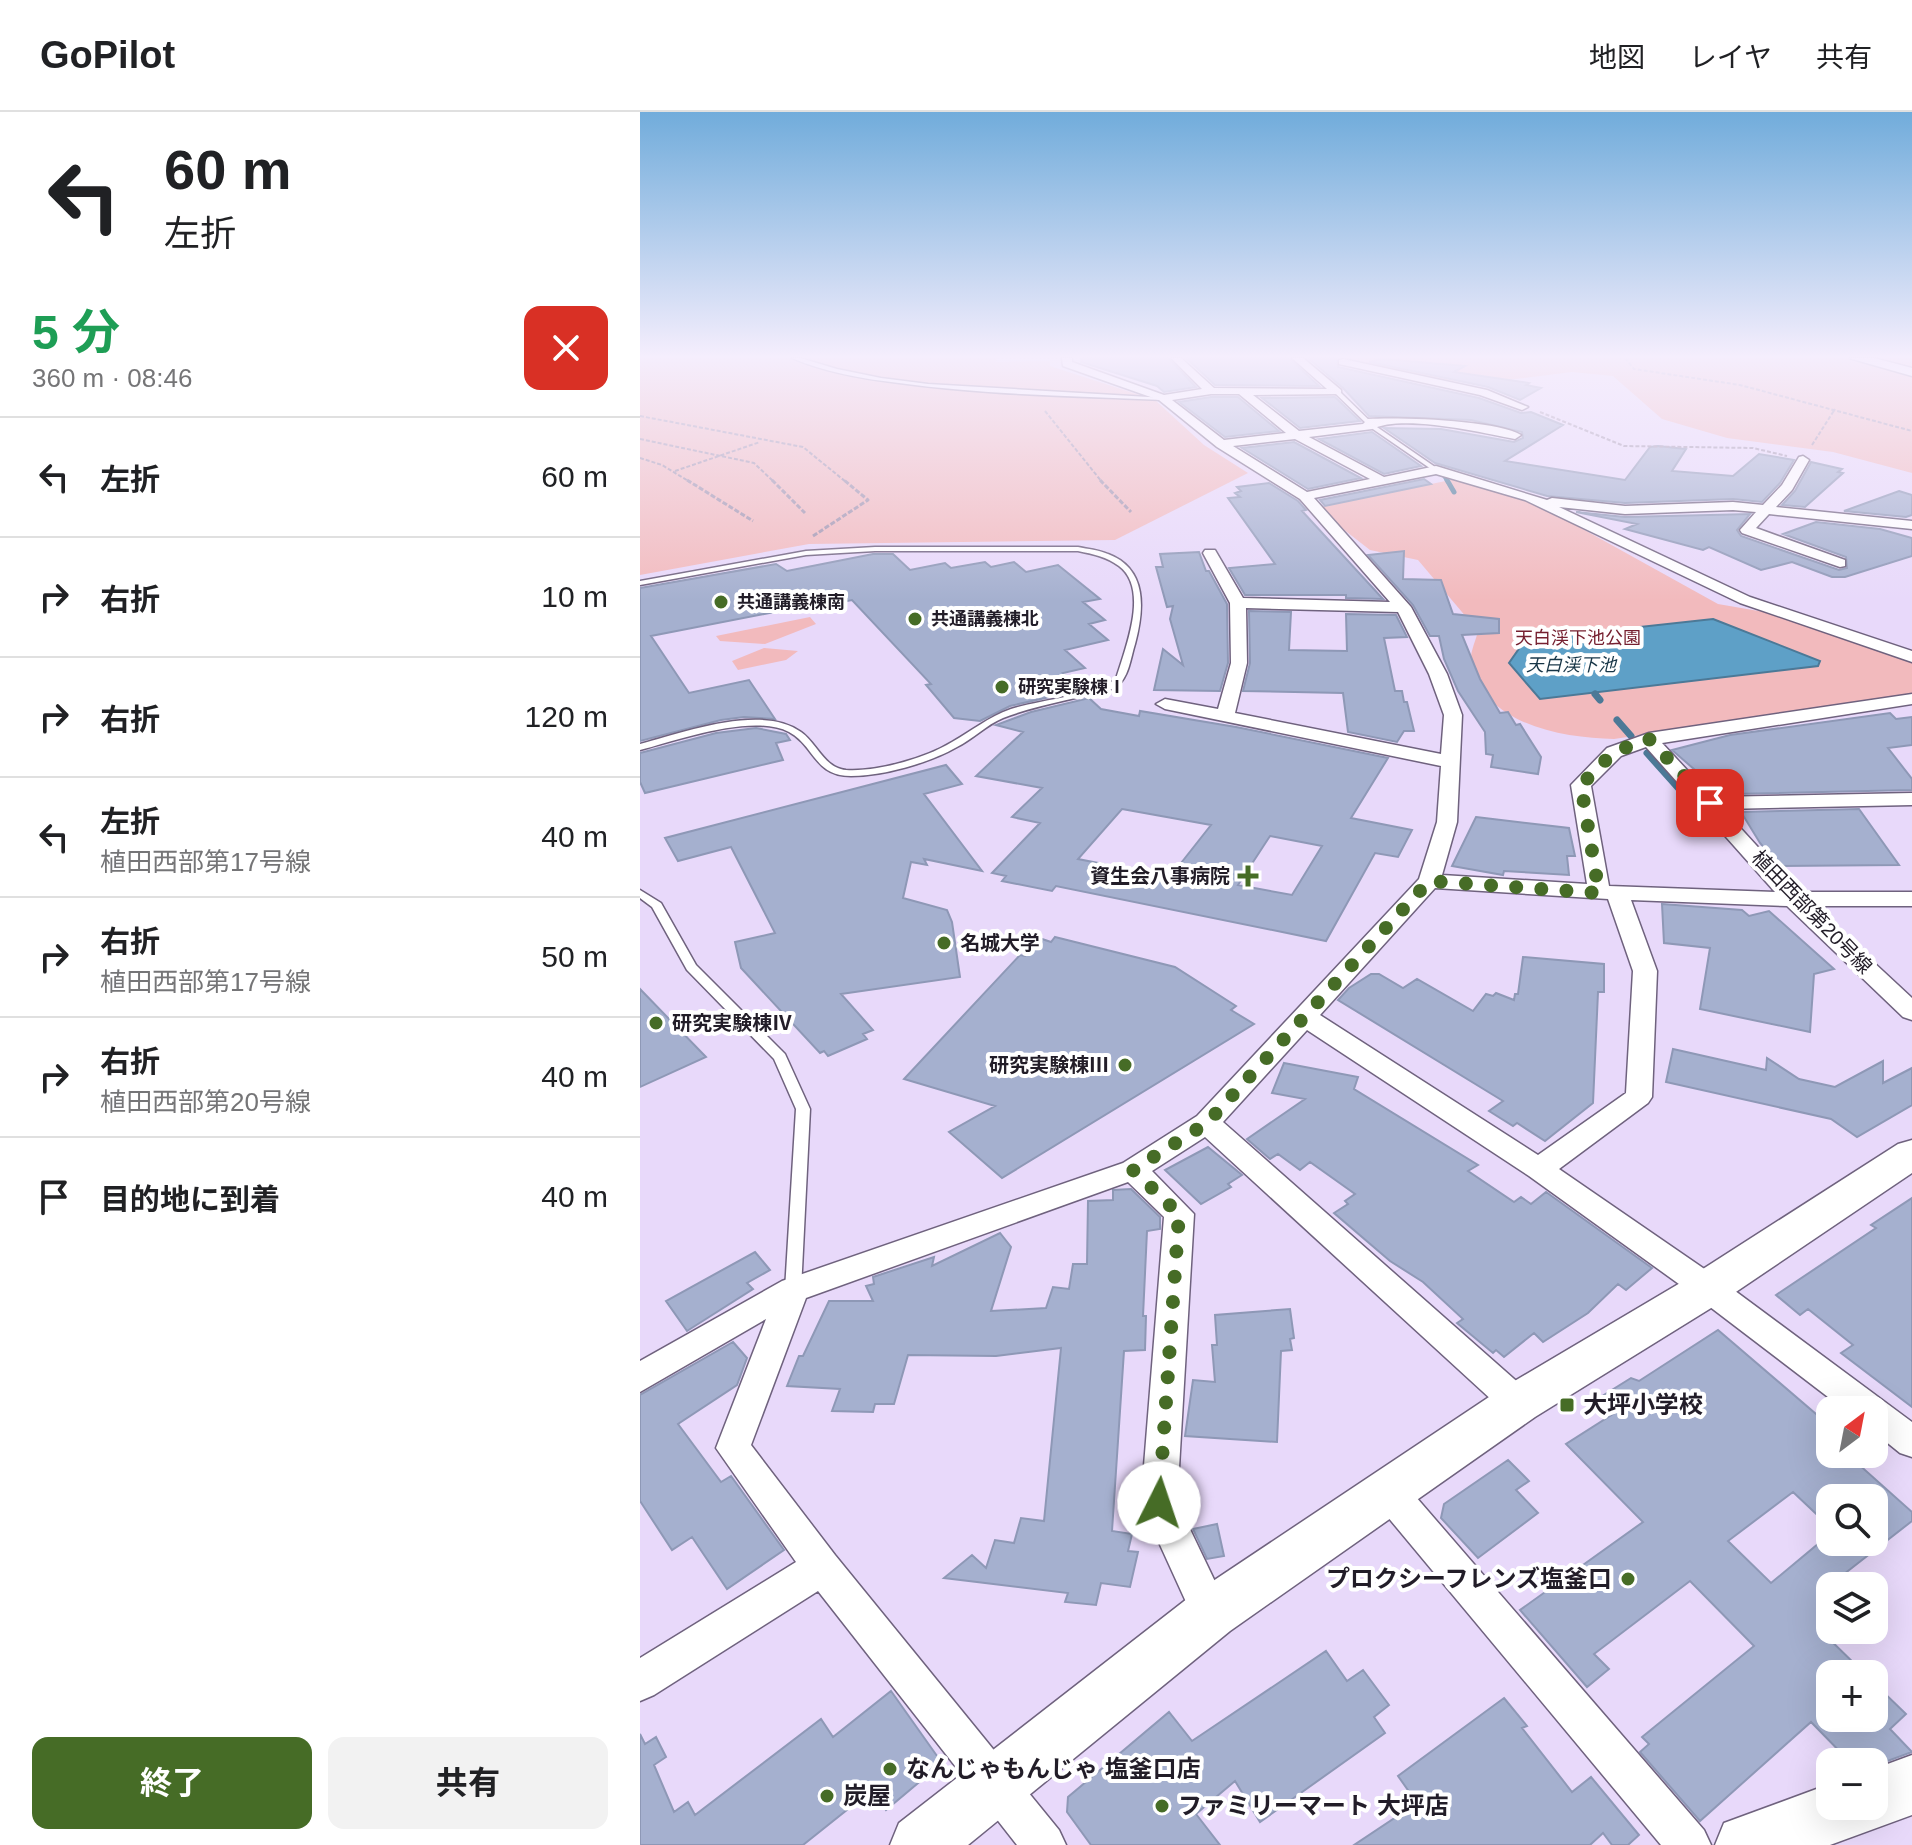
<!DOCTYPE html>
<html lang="ja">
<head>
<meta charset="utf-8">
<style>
	:root { --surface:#fff; --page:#f2f2f2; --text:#202124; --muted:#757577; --line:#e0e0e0; --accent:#466c26 }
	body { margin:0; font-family:Helvetica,"Noto Sans JP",sans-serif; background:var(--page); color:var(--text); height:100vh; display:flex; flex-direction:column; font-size:30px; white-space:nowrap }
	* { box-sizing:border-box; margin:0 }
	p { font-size:26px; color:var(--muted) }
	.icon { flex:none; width:44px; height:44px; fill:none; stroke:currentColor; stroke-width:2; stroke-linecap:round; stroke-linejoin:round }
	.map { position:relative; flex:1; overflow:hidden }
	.drawer { display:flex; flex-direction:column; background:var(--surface); width:640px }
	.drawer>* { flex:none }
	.banner { background:#fff; color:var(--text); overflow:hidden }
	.needle { width:52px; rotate:32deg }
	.controls { position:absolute; left:1176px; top:1284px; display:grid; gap:16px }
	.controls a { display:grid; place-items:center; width:72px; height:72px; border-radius:16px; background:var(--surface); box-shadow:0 8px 32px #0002; font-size:40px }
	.pin { position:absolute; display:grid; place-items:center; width:68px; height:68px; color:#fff; margin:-34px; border-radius:16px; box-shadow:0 4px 12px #0006 }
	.me { position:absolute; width:88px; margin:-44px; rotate:4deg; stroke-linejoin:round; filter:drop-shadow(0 0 6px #0008) }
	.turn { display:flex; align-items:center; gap:28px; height:168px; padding:0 32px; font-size:36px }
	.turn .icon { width:104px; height:104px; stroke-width:2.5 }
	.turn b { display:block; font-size:56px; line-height:68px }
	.round { display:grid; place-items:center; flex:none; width:84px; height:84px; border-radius:16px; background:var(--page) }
	.head { display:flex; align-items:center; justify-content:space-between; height:136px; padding:0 32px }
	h1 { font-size:48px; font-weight:700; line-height:60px; color:#1e9e55 }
	.cta { display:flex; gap:16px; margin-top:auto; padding:16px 32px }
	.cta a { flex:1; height:92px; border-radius:16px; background:var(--accent); color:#fff; font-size:32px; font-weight:700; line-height:92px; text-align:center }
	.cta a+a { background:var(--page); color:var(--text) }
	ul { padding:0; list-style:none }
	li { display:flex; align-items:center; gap:24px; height:120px; padding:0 32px; border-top:2px solid var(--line) }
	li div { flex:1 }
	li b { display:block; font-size:30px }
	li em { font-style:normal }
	header { display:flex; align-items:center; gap:48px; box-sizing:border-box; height:112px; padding:0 40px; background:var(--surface); border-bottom:2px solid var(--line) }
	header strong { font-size:38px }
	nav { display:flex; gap:44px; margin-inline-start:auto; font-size:28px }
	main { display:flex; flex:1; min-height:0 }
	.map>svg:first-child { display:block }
	.green { fill:#f2babd }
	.water { fill:#5ea0c7; stroke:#4c7997; stroke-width:2 }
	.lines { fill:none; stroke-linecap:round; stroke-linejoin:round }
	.stream-far2 { stroke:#4c7997; stroke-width:4 }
	.stream-far1 { stroke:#4c7997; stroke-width:5 }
	.stream { stroke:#4c7997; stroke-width:7 }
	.building { fill:#a5b0cf; stroke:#8e98b6; stroke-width:2; fill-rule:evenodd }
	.lane-casing { stroke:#6f627e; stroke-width:3 }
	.street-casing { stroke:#6f627e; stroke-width:3 }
	.secondary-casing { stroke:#6f627e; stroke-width:3 }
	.path-far1 { stroke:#a094ad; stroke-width:2; stroke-dasharray:4 2; stroke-linecap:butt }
	.path { stroke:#a094ad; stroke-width:3; stroke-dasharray:5 2; stroke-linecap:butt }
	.lane { fill:#fff; fill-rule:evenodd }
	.street { fill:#fff; fill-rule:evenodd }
	.secondary { fill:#fff; fill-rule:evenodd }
	.route { stroke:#466c26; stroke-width:14; stroke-dasharray:0 25.2 }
	.poi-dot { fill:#466c26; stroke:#fff; stroke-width:3 }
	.labels { text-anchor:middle; stroke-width:8; stroke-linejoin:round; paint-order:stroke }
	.far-poi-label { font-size:18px; font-weight:bold; fill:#221d28; stroke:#fff; text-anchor:start }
	.far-park-label { font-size:18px; fill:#762030; stroke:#fff }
	.far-water-label { font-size:18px; font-style:italic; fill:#173546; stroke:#fff }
	.poi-label { font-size:20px; font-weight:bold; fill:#221d28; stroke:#fff; text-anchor:end }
	.street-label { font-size:20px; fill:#221d28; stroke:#fff }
	.near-poi-label { font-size:24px; font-weight:bold; fill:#221d28; stroke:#fff; text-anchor:start }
</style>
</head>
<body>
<header>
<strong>GoPilot</strong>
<nav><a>地図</a><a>レイヤ</a><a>共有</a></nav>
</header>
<main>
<section class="drawer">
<div class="banner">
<div class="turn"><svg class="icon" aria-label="left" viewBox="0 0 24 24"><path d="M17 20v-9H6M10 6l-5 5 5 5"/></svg><div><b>60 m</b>左折</div></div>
</div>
<div class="head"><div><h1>5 分</h1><p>360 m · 08:46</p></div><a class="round" style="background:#d93025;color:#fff"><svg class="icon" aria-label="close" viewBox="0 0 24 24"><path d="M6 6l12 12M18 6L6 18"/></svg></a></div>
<ul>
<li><svg class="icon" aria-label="left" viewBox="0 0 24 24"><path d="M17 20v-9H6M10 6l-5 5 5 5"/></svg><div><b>左折</b></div><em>60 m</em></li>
<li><svg class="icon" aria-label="right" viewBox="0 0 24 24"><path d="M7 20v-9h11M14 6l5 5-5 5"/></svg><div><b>右折</b></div><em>10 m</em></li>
<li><svg class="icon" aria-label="right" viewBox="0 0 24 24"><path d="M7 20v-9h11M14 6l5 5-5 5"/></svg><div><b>右折</b></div><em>120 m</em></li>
<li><svg class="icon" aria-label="left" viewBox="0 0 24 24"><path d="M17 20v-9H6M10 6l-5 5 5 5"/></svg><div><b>左折</b><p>植田西部第17号線</p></div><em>40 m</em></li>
<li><svg class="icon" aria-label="right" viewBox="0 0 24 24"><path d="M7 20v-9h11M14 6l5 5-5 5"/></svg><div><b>右折</b><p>植田西部第17号線</p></div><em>50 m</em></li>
<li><svg class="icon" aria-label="right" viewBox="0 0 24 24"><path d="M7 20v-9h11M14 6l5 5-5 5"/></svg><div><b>右折</b><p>植田西部第20号線</p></div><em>40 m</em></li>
<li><svg class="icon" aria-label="arrive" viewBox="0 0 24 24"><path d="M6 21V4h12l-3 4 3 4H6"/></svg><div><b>目的地に到着</b></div><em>40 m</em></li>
</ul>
<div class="cta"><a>終了</a><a>共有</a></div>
</section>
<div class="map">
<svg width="1272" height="1733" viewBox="0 0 1272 1733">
	<rect width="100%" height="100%" fill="#e8d9fa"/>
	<path class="green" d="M0,246h357l-1,4 54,-1v5l105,34 49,45 44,28 -133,67 -306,4 -169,31z
		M694,246h578v115l-79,-21 -106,-14 -65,-19 -49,-43 -41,-4 -98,12 -55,-8z
		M820,366l65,19 193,107 52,9 142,47v34l-298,45c-53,-1 -132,-15 -143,-78 -1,-9 5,-21 7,-30l-60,-71 -48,-10 -54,-42z
		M170,505l6,7 -51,20 -45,-3 -4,-5z
		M124,536l34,3 -12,9 -48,10 -6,-9z"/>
	<path class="water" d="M1073,507l107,42 -2,5 -278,33 -31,-36 14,-20 7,-1 -1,-3z"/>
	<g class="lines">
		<path class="stream-far2" d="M804,364l4,6"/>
		<path class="stream-far1" d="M807,368l7,12"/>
		<path class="stream" d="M955,582l5,6
			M977,608l14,16
			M1007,641l42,47"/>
	</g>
	<path class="building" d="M442,246h86l28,29 -32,5 -7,-6 -76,-24z
		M546,246h103l30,28 -104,-1z
		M668,246h29l1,9 141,31 42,15 10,-1 32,13 -58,36 120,19 25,-33 8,-1 28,3 -14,22 61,5 26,-22 35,6 -14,23 -18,19 -29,-3 -108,4 -78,-7 -112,-33 -51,-35 57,1 73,13 9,-4 -1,-6 -51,-12 -102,-4 -26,-28z
		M742,247l83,7 -11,6 75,11 -3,2 15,3 -21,12 -32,-13 -119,-25z
		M571,285h27l41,34 -54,6 -46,-35z
		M695,285l25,24 -60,7 -38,-30z
		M732,320l49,34 -37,8 -65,-35z
		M654,330l67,36 -53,11 -66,-41z
		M1171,350l31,7 -4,3 5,1 -38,34 -23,-2 13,-14z
		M784,367l7,5 -106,22 -5,-6z
		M629,371l29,18 8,9 -4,1 81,88 -37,-1v-3h-101l-16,-27 46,-4 -47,-66 12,-1 -5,-4 6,-2 -4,-4z
		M1259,379l13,4v20l-6,2 -62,-6z
		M936,400l49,5 125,-3 -13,16 4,6 98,34 8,-2 -1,-11 -63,-23 33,-12 64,7 32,9v18l-67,21h-13l-40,-15 -31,8 -52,-23 -6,3 -78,-21 12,-5z
		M764,439l-1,28 38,1 12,34 46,5v14l-37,2 18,44 20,34 8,-1 8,13 4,-1 21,33 -3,17 -47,-7 2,-12 -7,-1 -1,-22 -27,-41 -14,-32 -5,-23h-9l-17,-31 -45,-50z
		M559,440l7,19h3l18,33 1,59 -8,28 -66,-1 9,-41 20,16 -13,-46 3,-13 -6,1 -11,-40h7l-3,-13z
		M233,442h20l17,16 35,-7 6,5 34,-6 6,5 23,-5 12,10 32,-7 42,34 -17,3 22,18 -16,4 19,16 -43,10 20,18 -22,5 18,17 -71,16 -30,15 -26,-3 -28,-33 5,-1 -79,-84 -45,9 -2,-3 -154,30 38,57 60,-13 26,39 -31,-2 -23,3 -81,21v-153l136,-24 11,7z
		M609,499l42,1 -2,38 58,1 -1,-37 50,1 11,22 -23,1 11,53h7l2,11h3l7,29h-10l-7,11 -49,-10 -5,-39 -100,-2 7,-28z
		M449,586l12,11 38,7 1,-5 96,16 152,31 -37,60 61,12 -14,27 -23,-4 -49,88 -270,-55 -4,5 -50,-10 4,-5 -14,-3 48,-50 -28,-6 30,-29 -66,-12 47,-44 -27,-7 35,-13zM482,697l89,16 -41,52 -92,-18zM630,724l52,10 -30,49 -54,-10z
		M1250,601l6,6 16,-2v28l-24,3 24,31v11l-181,4 -6,-11h-22l-8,-13 -23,-20 58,-15z
		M116,616l30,6 4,6 -14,3 7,17 -138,33 -5,-11v-29l76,-20z
		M306,653l16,19 -38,10 58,77 -58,-12 3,6 -16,-3 -8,36 44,12 5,12 8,55 -119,17 32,36 -10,4 4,5 -39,17 -4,-5 -4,2 -79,-85 -6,-26 40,-9 -44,-86 -53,14 -13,-23z
		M1219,697l40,56 -120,1 -19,-23 -19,-31z
		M836,705l93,11 6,28h-8l2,19 -65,-4 -1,4 -51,-9z
		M1022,792l80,6 7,6 20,-5 65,58 -20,5 -4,58 -110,-23 10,-61 -46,-5z
		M415,825l120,30 61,39 -5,4 23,14 -252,154 -53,-46 46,-26 -91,-27 116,-124 5,1 17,-17 9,3z
		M883,845l81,7v28h-6l-5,111 -48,38 -28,-18 -4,3 -24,-15 14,-10 -165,-101 11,-12 22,-14h8l24,14 14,-9 56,32 13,-17 7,2 3,-3 18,7 1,-6h3z
		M0,877l66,68 -66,30z
		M1033,937l93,21 1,-12 32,21 36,8 48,-26v22l29,-15v37l-55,32 -26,-18 -165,-37z
		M644,951l74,14 -4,12 124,76 -10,6 46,31 7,-5 10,7 15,-12 106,76 -26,22 -8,-6 -30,29 -45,29 -9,-9 -30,24 -8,-7 -3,3 -36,-30 6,-4 -40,-37 -33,-21 -56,-48 14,-9 -3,-3 10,-7 -45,-32 -10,8 -22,-16 -8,5 -23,-20 58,-40 -33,-6z
		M568,1035l34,28 -14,9 3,3 -30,17 -36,-34z
		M491,1077l29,28v12l-13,2 -4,85h3l-1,34 -21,1 -12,180 20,3 -4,17 10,1 -8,35 -29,-4 -5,22 -31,-3 3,-9 -124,-15 28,-23 14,13 9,-28 19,3 7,-25 23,3 17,-173 -65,8 -88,-1 -14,49h-19l-2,8 -41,-1 8,-22 -53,-3 12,-30h4l26,-55h44l-7,-15 8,-2 -1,-7 61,-20 -2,9 68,-33 11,14 -20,64 55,-3 7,-21 16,2 4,-25h14l1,-63 25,-1v-10z
		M1272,1086v209l-71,-54 12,-8 -45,-36 -8,6 -24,-20 100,-67 -5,-3z
		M115,1140l15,18 -23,13 6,6 -66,42 -21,-30z
		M650,1197l4,29 -4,1 2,11 -11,1 -4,91 -92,-6 8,-56 22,2 -3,-37h5l-2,-30z
		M1078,1218l112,96v28h17l65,58v9l-82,64v32l-12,11 47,46h-35v44h44v-35l32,31 -16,15 22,23 -38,14v-4h-24l-39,-40 -111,99 -60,-69 9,-8 -7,-7 112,-91 -64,-65 -96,73 15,15 -22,18 -67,-77 123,-88 -77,-78 50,-32 -12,-12 3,-2 -3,-3 27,-17 8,3zM1153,1380l37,35v-29h44v44h-44v-8l-59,49 -43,-42z
		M93,1230l14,16 -10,27 -59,39 43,58 10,-6 53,74 -57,39 -35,-52 -20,13 -32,-49v-106z
		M868,1348l21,21 -13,9 22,23 -60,45 -37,-40 3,-14z
		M577,1412l7,32 -17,3 -14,-30z
		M686,1539l21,30 16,-11 26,35 -15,12 11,16 -125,89 -25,-41 -39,33 24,31h-129l-24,-33 1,-15 101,-85 23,29z
		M251,1579l51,72 -56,47 -14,-20 -69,55h-163v-111l5,10 11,-7 10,20 -12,8 20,47 14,-10 7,13 126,-96 12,18z
		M864,1586l23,28 -5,2 50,64 19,-15 48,58 -11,10h-16l-9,-12 -13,12h-236l63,-42 -19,-27z"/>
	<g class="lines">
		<g class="lane-casing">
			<path id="lane" d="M152,246h8l37,11 44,9 47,6 238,14 -3,2c-88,-4 -177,-5 -264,-17 -36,-4 -75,-11 -107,-25z
				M695,279h4l35,34 64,44v2h-4l-64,-44 -35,-34z
				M235,435h203c10,2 21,3 30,7 40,15 36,56 27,90 -5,16 -6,34 -20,44 -37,11 -76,16 -112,30 -17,7 -30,21 -46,29 -28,16 -74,29 -106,29 -37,0 -36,-30 -62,-44 -36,-19 -111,8 -149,18v-6c42,-11 122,-41 161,-12 16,11 23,36 45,38 31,2 80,-12 106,-28 20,-11 36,-25 59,-33 28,-9 84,-14 105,-30 9,-30 34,-90 3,-113 -12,-9 -26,-12 -41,-15h-203l-69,4 -166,30v-4l166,-30z
				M0,778l21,13 35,62 89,89 25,55 -9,181 -3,4 -5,2 -5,-2 -3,-4 11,-181 -22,-50 -87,-89 -35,-63 -12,-9z"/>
		</g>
		<g class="street-casing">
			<path id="street" d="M422,246h10v4l92,33 38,-6 -31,-31h10l33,30 113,1 -35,-31h11l38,32v4l-88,1 46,36 64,-7 5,-5c31,-2 129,1 153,16l-6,4c-36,-7 -113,-25 -143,-10l-63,8 75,40 52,-11 111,34 5,-2 73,8 108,-4 30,3 19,-20 17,-28 4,-1 6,4 -17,30 -16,17 136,14v8l-143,-15 -13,14 89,32v6l-5,1 -98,-34 -2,-3 16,-18 -23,-2 -108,4 -66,-7 191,90 162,54v11l-172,-59 -215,-103 -89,-26 -122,24 97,109 36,67 15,41 -5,107 -15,53 145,9 -16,-99 36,-37 42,-15 263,-39v10l-250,39 50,54 200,-4v12l-189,4 76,83h113v14h-99l99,92v22l-9,-3 -116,-111 -156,-6 26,71 -5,126 -4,6 -89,66 160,110 193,143v35l-12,-4 -26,-21v-22h-29l-148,-113 -168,-121 -222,-146 -84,92 307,271 5,10 -5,10 -12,4 -12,-4 -301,-276 -53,34 42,43 -17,288 53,111 -5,13 -14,5 -14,-5 -56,-123 23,-286 -36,-35 -322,116 -55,147 84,110 224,275 7,15h-49l-199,-254 -164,104 -14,6v-43l156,-96 -80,-114 50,-129 -126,73v-31l142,-80 341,-118 74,-47 222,-237 18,-57 4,-56 -276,-57 -9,-5 9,-5 53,10 13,-46 -1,-60 -27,-50 2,-3h10l28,48 147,4 -90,-103 -83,-52 -58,-47 -96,-34zM571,282h28l47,39 -62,7 -52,-40zM655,327l75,40 -63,13 -74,-46zM606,496l152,4 31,62 15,41 -3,39 -206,-41 12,-50zM1006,635l129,145 -166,-6 -18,-100 30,-30zM795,776l173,11 25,72 -7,122 -88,62 -218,-140z
				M703,247l144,31 41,17 -6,3 -42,-15 -141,-31v-4z
				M750,1365l13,5 301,348 7,15h-50l-284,-341 -5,-11 5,-11z"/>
		</g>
		<g class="secondary-casing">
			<path id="secondary" d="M1209,246h25l38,10v8z
				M1272,1028v33l-188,127 -189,117 -305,214 -262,214h-78l9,-22 293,-228 309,-206 191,-113 206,-132z
				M1272,1643v60l-82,30h-115l9,-22 106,-39v22h44v-37z"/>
		</g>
		<path class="path-far1" d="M985,246l9,11 106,16 172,46
			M405,299l57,71
			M900,300l84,34 129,2 34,8
			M0,304l163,31 43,35
			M0,327l114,24 20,19
			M1172,333l23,-36
			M0,346l22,7 28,17
			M35,359l85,-29"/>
		<path class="path" d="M47,368l66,41
			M132,368l33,33
			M460,368l31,32
			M173,424l55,-36 -24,-20"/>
		<use href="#lane" class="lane"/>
		<use href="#street" class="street"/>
		<use href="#secondary" class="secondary"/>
	</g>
	<linearGradient id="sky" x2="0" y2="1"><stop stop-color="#71acdb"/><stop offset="0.5" stop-color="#f5eefd"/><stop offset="1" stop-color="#f5eefd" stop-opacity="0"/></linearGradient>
	<rect width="1272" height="489" fill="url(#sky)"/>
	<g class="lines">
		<path class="route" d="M519,1391l20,-289 -46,-44 74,-47 222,-242 170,12 -18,-108 33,-33 35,-13 61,64"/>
	</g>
	<g class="poi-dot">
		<circle cx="81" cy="490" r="8"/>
		<circle cx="275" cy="507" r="8"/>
		<circle cx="362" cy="575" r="8"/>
		<path d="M604 752h8v8h8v8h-8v8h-8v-8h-8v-8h8z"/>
		<circle cx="304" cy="831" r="8"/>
		<circle cx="16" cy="911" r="8"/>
		<circle cx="485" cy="953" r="8"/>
		<rect x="919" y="1285" width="16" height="16" rx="4"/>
		<circle cx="988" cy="1467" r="8"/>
		<circle cx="250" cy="1657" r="8"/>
		<circle cx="187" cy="1684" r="8"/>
		<circle cx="522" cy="1694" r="8"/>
	</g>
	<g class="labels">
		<g class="far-poi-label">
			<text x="97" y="496">共通講義棟南</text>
			<text x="291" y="513">共通講義棟北</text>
			<text x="378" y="581">研究実験棟Ⅰ</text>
		</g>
		<g class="far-park-label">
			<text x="938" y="532">天白渓下池公園</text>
		</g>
		<g class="far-water-label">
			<text x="931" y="559">天白渓下池</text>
		</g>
		<g class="poi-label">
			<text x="590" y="771">資生会八事病院</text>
			<text x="320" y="838" text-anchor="start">名城大学</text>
			<text x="32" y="918" text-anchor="start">研究実験棟Ⅳ</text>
			<text x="469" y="960">研究実験棟Ⅲ</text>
		</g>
		<g class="street-label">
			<text transform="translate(1172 800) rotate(46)" y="7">植田西部第20号線</text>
		</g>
		<g class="near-poi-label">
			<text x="943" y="1301">大坪小学校</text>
			<text x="972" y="1475" text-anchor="end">プロクシーフレンズ塩釜口</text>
			<text x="266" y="1665">なんじゃもんじゃ 塩釜口店</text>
			<text x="203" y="1692">炭屋</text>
			<text x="538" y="1702">ファミリーマート 大坪店</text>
		</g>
	</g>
</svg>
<div class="controls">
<a><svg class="needle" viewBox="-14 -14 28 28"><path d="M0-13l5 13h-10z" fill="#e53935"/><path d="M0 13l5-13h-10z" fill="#757577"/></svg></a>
<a><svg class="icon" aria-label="search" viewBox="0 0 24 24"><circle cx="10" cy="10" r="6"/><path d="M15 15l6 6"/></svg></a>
<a><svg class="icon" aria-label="layers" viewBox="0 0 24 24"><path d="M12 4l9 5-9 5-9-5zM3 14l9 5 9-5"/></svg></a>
<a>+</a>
<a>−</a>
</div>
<div class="pin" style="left:1070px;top:691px;background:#d93025"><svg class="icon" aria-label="arrive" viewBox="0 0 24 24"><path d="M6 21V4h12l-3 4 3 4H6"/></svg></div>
<svg class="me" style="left:519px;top:1391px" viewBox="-20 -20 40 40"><circle r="19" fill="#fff"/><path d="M0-13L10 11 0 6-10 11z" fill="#466c26"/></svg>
</div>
</main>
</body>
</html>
